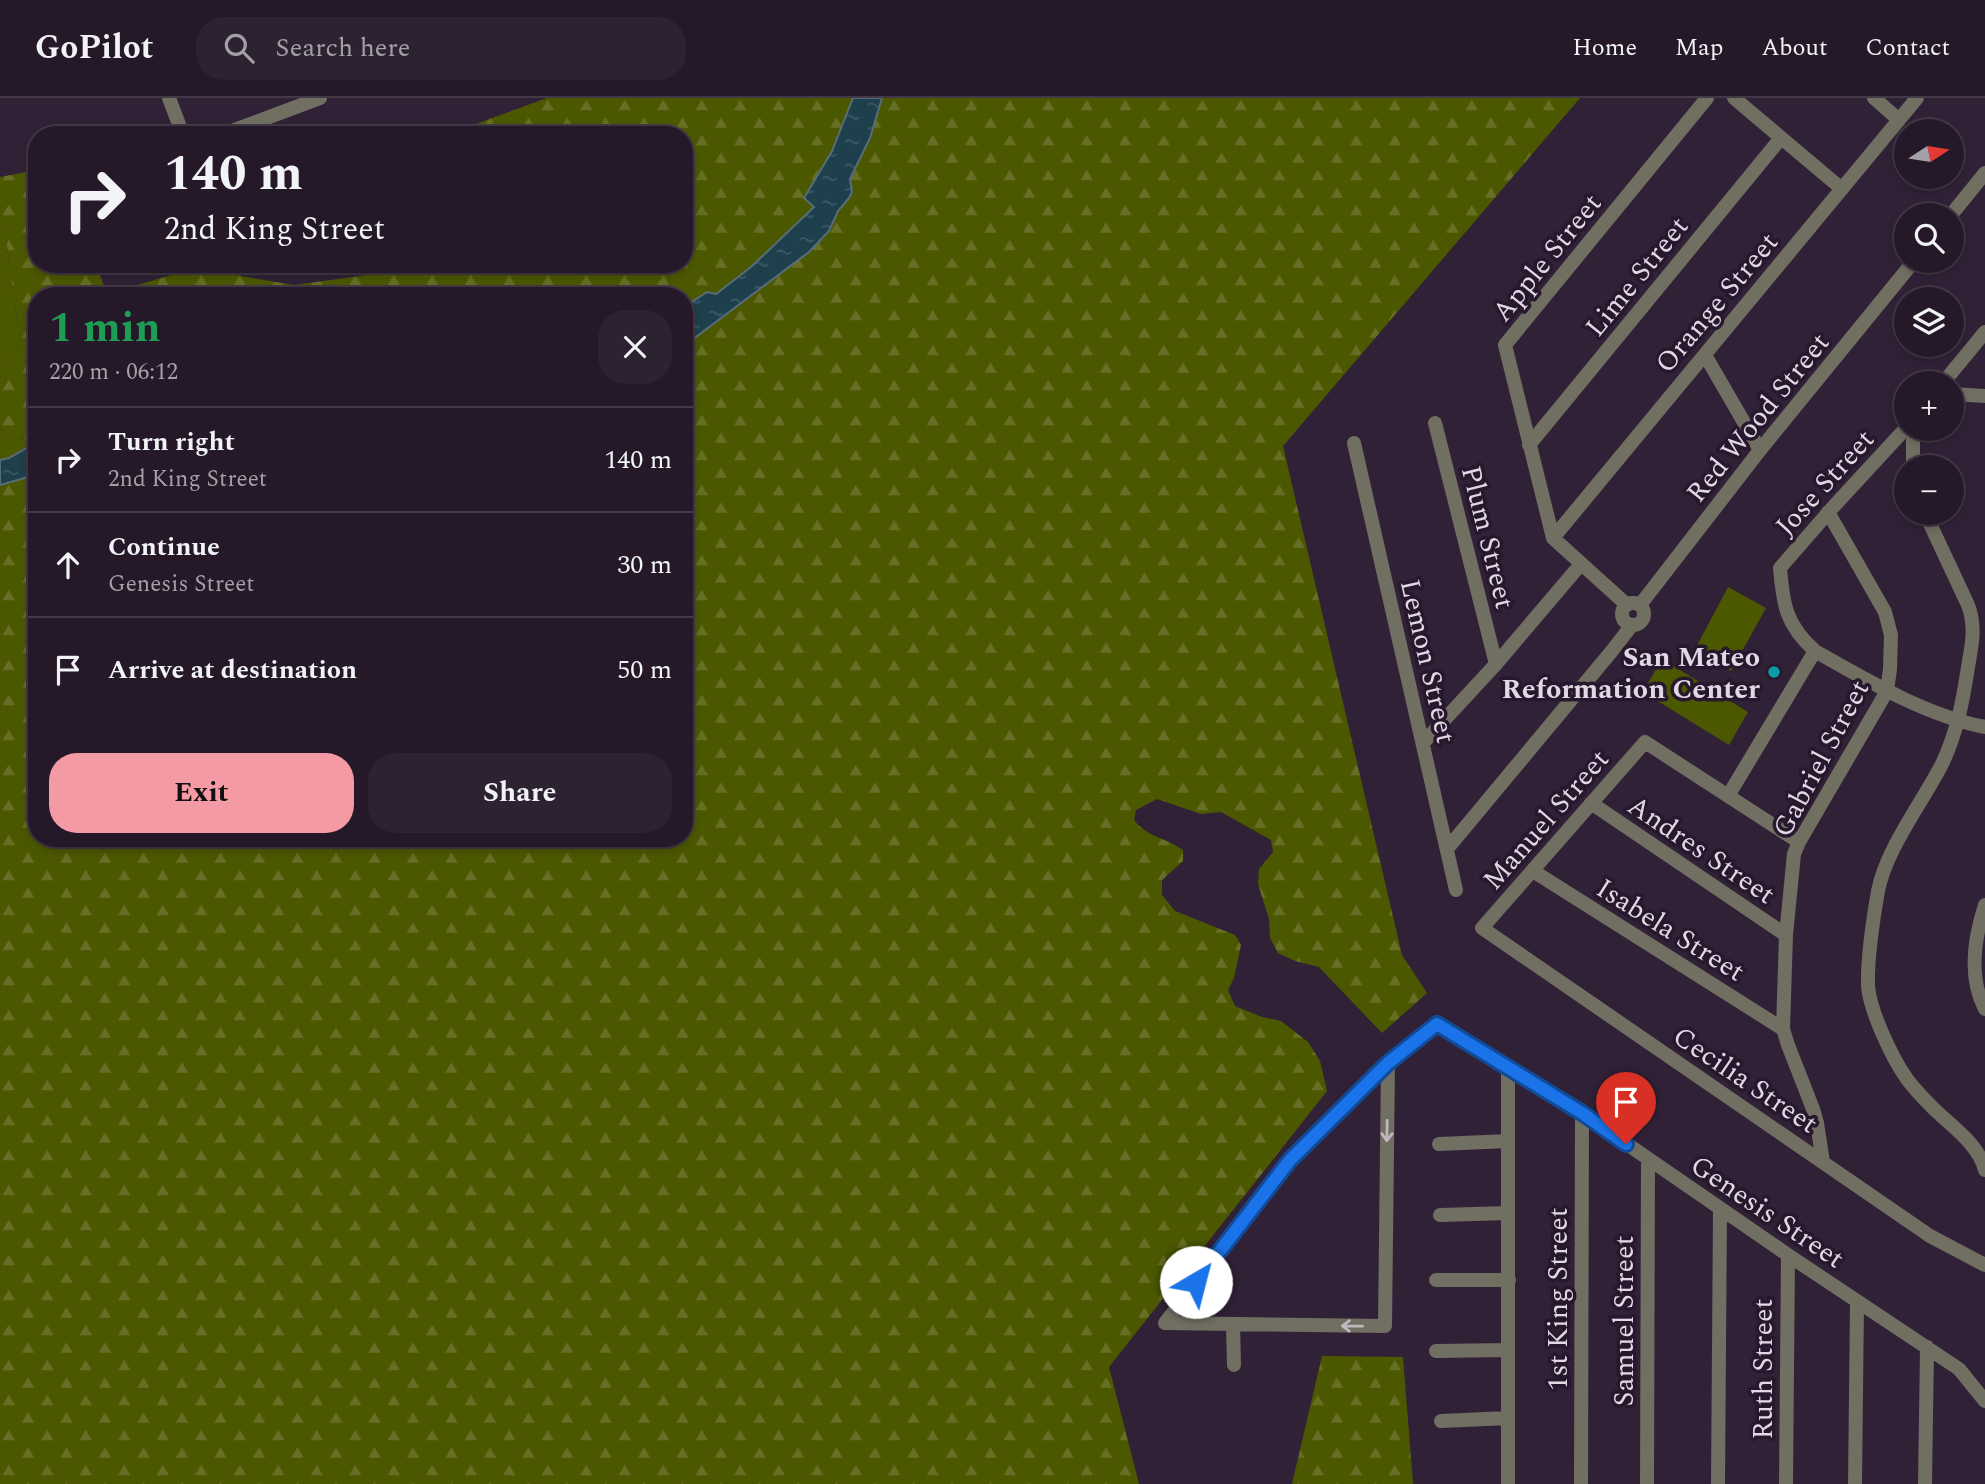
<!DOCTYPE html>
<html lang="en">
<head>
<meta charset="utf-8">
<style>
	:root { --surface:#251929; --page:#2d2231; --text:#f1f3f6; --muted:#a3a0a8; --line:#423846; --accent:#f49aa4 }
	body { margin:0; font-family:Spectral,serif; background:var(--page); color:var(--text); height:100vh; display:flex; flex-direction:column; font-size:26px; white-space:nowrap }
	* { box-sizing:border-box; margin:0 }
	p { font-size:23px; color:var(--muted) }
	.icon { flex:none; width:38px; height:38px; fill:none; stroke:currentColor; stroke-width:2; stroke-linecap:round; stroke-linejoin:round }
	.map { position:relative; flex:1; overflow:hidden }
	.panel { position:absolute; left:28px; top:189px; width:665px; height:560px; display:flex; flex-direction:column; background:var(--surface); border-radius:28px; box-shadow:0 4px 10px #0003,0 0 0 2px var(--line) }
	.panel>* { flex:none }
	.top-card { position:absolute; left:28px; top:28px; width:665px; height:147px; border-radius:28px; box-shadow:0 4px 10px #0003,0 0 0 2px var(--line); background:#251929; color:var(--text); overflow:hidden }
	.needle { width:46px; rotate:78deg }
	.tools { position:absolute; left:1894px; top:21px; display:grid; gap:14px }
	.tools a { display:grid; place-items:center; width:70px; height:70px; border-radius:50%; background:var(--surface); box-shadow:0 4px 10px #0003,0 0 0 2px var(--line); font-size:35px }
	.pin { position:absolute; display:grid; place-items:center; width:60px; height:60px; color:#fff; margin:-72px -30px; border-radius:50% 50% 50% 0; rotate:-45deg; box-shadow:0 0 7px #0007 }
	.pin .icon { rotate:45deg }
	.me { position:absolute; width:77px; margin:-38px; rotate:37deg; stroke-linejoin:round; filter:drop-shadow(0 0 5px #0008) }
	.turn { display:flex; align-items:center; gap:24px; height:147px; padding:0 21px; font-size:32px }
	.turn .icon { width:91px; height:91px; stroke-width:2.5 }
	.turn b { display:block; font-size:49px; line-height:60px }
	.round { display:grid; place-items:center; flex:none; width:74px; height:74px; border-radius:28px; background:var(--page) }
	.headline { display:flex; align-items:center; justify-content:space-between; height:119px; padding:0 21px }
	h1 { font-size:42px; font-weight:700; line-height:52px; color:#1e9e55 }
	.action { display:flex; gap:14px; margin-top:auto; padding:14px 21px }
	.action a { flex:1; height:80px; border-radius:28px; background:var(--accent); color:#111; font-size:28px; font-weight:700; line-height:80px; text-align:center }
	.action a+a { background:var(--page); color:var(--text) }
	ul { padding:0; list-style:none }
	li { display:flex; align-items:center; gap:21px; height:105px; padding:0 21px; border-top:2px solid var(--line) }
	li div { flex:1 }
	li b { display:block; font-size:26px }
	li em { font-style:normal }
	header { display:flex; align-items:center; gap:42px; box-sizing:border-box; height:98px; padding:0 35px; background:var(--surface); border-bottom:2px solid var(--line) }
	header strong { font-size:33px }
	nav { display:flex; gap:38px; margin-inline-start:auto; font-size:24px }
	.search { width:490px; height:63px; background:var(--page); display:flex; align-items:center; gap:18px; box-sizing:border-box; padding:0 24px; border-radius:28px; color:var(--muted); font-size:26px }
	.map>svg:first-child { display:block }
	.grass { fill:#4c5800 }
	.forest { fill:url(#forest-firs) }
	.water { fill:url(#water-ripples); stroke:#586d7a; stroke-width:2 }
	.lines { fill:none; stroke-linecap:round; stroke-linejoin:round }
	.minor { stroke:#706f62; stroke-width:14 }
	.tertiary { stroke:#706f62; stroke-width:14 }
	.oneway { stroke:#bfb8be }
	.route-casing { stroke:#114b97; stroke-width:18 }
	.route { stroke:#1a73e8; stroke-width:12 }
	.culture-dot { fill:#0f9aa8; stroke:#27182d; stroke-width:2.5 }
	.labels { text-anchor:middle; stroke-width:7; stroke-linejoin:round; paint-order:stroke }
	.street-label { font-size:28px; fill:#e1d7e5; stroke:#27182d }
	.poi-label { font-size:28px; font-weight:bold; fill:#e1d7e5; stroke:#27182d; text-anchor:end }
</style>
</head>
<body>
<header>
<strong>GoPilot</strong>
<div class="search"><svg class="icon" aria-label="search" viewBox="0 0 24 24"><circle cx="10" cy="10" r="6"/><path d="M15 15l6 6"/></svg>Search here</div>
<nav><a>Home</a><a>Map</a><a>About</a><a>Contact</a></nav>
</header>
<div class="map">
<svg width="1985" height="1386" viewBox="0 0 1985 1386">
	<defs>
		<pattern id="forest-firs" width="22" height="20" patternUnits="userSpaceOnUse" patternTransform="scale(1.75)"><rect width="22" height="20" fill="#4c5800"/><path d="M5 1l3.5 6h-7zM16 11l3.5 6h-7z" fill="#666f25"/></pattern>
		<pattern id="water-ripples" width="26" height="14" patternUnits="userSpaceOnUse" patternTransform="scale(1.75)"><rect width="26" height="14" fill="#1d404c"/><path d="M2 4q2-2 4 0t4 0M15 11q2-2 4 0t4 0" fill="none" stroke="#3e5b66"/></pattern>
	</defs>
	<rect width="100%" height="100%" fill="#312137"/>
	<path class="grass" d="M0,123l4,2 16,122 -20,33z
		M0,330c9,11 24,12 37,10v4l-28,16 -9,2z
		M1728,489l38,21 -35,63 -37,-20z
		M1662,561l86,53 -19,33 -86,-53z"/>
	<path class="forest" d="M547,0h306l-21,53 -28,47 11,9 -64,60 -35,27 -9,-2 -23,15v-11h-25l-3,-4 -10,4h-609v142c-13,2 -28,1 -37,-10v-50l20,-33 -16,-121 -4,-3v-44l37,-7v94h59l11,30 88,-26 99,17 139,-19 1,-2h250v-129h-238z
		M882,0h698l-297,348 119,509 25,38 -45,40 -63,-66 -24,-6 -17,-8 -8,-15 -1,-19 -11,-35 1,-15 14,-17 -2,-12 -50,-28 -20,2 -44,-15 -21,11 -2,10c14,18 31,17 49,30v11l-21,19v15l13,16 60,24 6,10 -7,33 -6,12 7,16 27,11 19,4 27,21 12,19 7,30 -218,276 30,117h-1139v-999l28,-8 9,-5v366h647v-492l125,-94 20,-21 9,-20 11,-13 1,-19 20,-41z
		M1322,1258l81,1 10,127h-121z"/>
	<path class="water" d="M853,0h29l-12,40 -20,41 2,13 -3,6 -11,13 -9,20 -20,21 -125,94v-39l23,-15 9,2 35,-27 63,-60 -10,-9 28,-47z
		M37,344v30l-9,5 -28,8v-25l9,-2z"/>
	<g class="lines">
		<path class="minor" d="M169,0l14,37
			M1734,0l108,91
			M1874,0l25,22
			M221,37l99,-37
			M1951,117l34,-42
			M1705,257l55,95
			M1951,296l34,2
			M1435,325l61,241
			M1354,345l102,447
			M1529,347l252,-307
			M1553,440l364,-440
			M1622 516a11 11 0 1 1 22 0a11 11 0 1 1-22 0Z
			M1627,507l-74,-67 -48,-193 202,-247
			M1640,507l120,-155 154,-189
			M1815,553c51,29 112,65 170,76
			M1423,645l73,-79 85,-100
			M1728,698l87,-145c-29,-26 -32,-46 -35,-83l54,-62 72,-78
			M1591,705l195,132
			M1799,744l-154,-100 -163,186 448,308 55,29
			M1447,751l164,-197 21,-27
			M1533,773l250,158
			M1985,807c-11,34 -17,72 0,104
			M1439,1046l69,-3
			M1823,1064l-6,-39 -4,-14 -25,-64 -5,-16 3,-94 8,-81 5,-12 88,-151 3,-22 1,-34 -6,-23 -57,-100
			M1440,1117l68,-2
			M1436,1182h73
			M1165,1225l126,-163 97,-97 49,-39 145,89 206,142 171,114 26,32
			M1165,1225l220,3 3,-263
			M1233,1226l1,41
			M1436,1253l72,-1
			M1441,1323l67,-3
			M1508,1386v-415
			M1581,1386l1,-371
			M1647,1386l1,-325
			M1718,1386l2,-275
			M1786,1386l2,-229
			M1855,1386l2,-182
			M1925,1386l2,-137"/>
		<path class="tertiary" d="M1943,285l42,-51
			M1913,369v-26l2,-12
			M1925,415l43,92c8,21 4,40 0,62 -5,33 -11,66 -26,97 -20,39 -56,85 -64,127 -5,29 -11,66 -10,95 2,25 24,72 39,93 8,11 18,21 28,31 18,17 44,35 50,60"/>
	</g>
	<defs><path id="oneway-shaft" d="M-6 0H5M1.5-3L5.5 0L1.5 3" fill="none" stroke-width="1.6" stroke-linecap="round" stroke-linejoin="round" transform="scale(1.75)"/></defs>
	<g class="oneway">
		<use href="#oneway-shaft" transform="translate(1387 1033) rotate(91)"/>
		<use href="#oneway-shaft" transform="translate(1352 1228) rotate(-179)"/>
	</g>
	<g class="lines">
		<g class="route-casing">
			<path id="route" d="M1196,1184l94,-122 98,-97 49,-39 145,89 44,31"/>
		</g>
		<use href="#route" class="route"/>
	</g>
	<circle class="culture-dot" cx="1774" cy="574" r="7"/>
	<g class="labels">
		<g class="street-label">
			<text transform="translate(1546 159) rotate(-51)" y="10">Apple Street</text>
			<text transform="translate(1636 178) rotate(-51)" y="10">Lime Street</text>
			<text transform="translate(1716 204) rotate(-50)" y="10">Orange Street</text>
			<text transform="translate(1757 319) rotate(-51)" y="10">Red Wood Street</text>
			<text transform="translate(1824 384) rotate(-48)" y="10">Jose Street</text>
			<text transform="translate(1489 439) rotate(76)" y="10">Plum Street</text>
			<text transform="translate(1429 563) rotate(77)" y="10">Lemon Street</text>
			<text transform="translate(1820 660) rotate(-62)" y="10">Gabriel Street</text>
			<text transform="translate(1545 721) rotate(-49)" y="10">Manuel Street</text>
			<text transform="translate(1702 751) rotate(34)" y="10">Andres Street</text>
			<text transform="translate(1671 831) rotate(32)" y="10">Isabela Street</text>
			<text transform="translate(1746 981) rotate(34)" y="10">Cecilia Street</text>
			<text transform="translate(1768 1113) rotate(34)" y="10">Genesis Street</text>
			<text transform="translate(1557 1201) rotate(-90)" y="10">1st King Street</text>
			<text transform="translate(1623 1223) rotate(-90)" y="10">Samuel Street</text>
			<text transform="translate(1762 1271) rotate(-90)" y="10">Ruth Street</text>
		</g>
		<g class="poi-label">
			<text x="1760" y="568">San Mateo<tspan x="1760" dy="32">Reformation Center</tspan></text>
		</g>
	</g>
</svg>
<div class="tools">
<a><svg class="needle" viewBox="-14 -14 28 28"><path d="M0-13l5 13h-10z" fill="#e53935"/><path d="M0 13l5-13h-10z" fill="#a3a0a8"/></svg></a>
<a><svg class="icon" aria-label="search" viewBox="0 0 24 24"><circle cx="10" cy="10" r="6"/><path d="M15 15l6 6"/></svg></a>
<a><svg class="icon" aria-label="layers" viewBox="0 0 24 24"><path d="M12 4l9 5-9 5-9-5zM3 14l9 5 9-5"/></svg></a>
<a>+</a>
<a>−</a>
</div>
<div class="pin" style="left:1626px;top:1046px;background:#d93025"><svg class="icon" aria-label="arrive" viewBox="0 0 24 24"><path d="M6 21V4h12l-3 4 3 4H6"/></svg></div>
<svg class="me" style="left:1196px;top:1184px" viewBox="-20 -20 40 40"><circle r="19" fill="#fff"/><path d="M0-13L10 11 0 6-10 11z" fill="#1a73e8"/></svg>
<div class="top-card">
<div class="turn"><svg class="icon" aria-label="right" viewBox="0 0 24 24"><path d="M7 20v-9h11M14 6l5 5-5 5"/></svg><div><b>140 m</b>2nd King Street</div></div>
</div>
<section class="panel">
<div class="headline"><div><h1>1 min</h1><p>220 m · 06:12</p></div><a class="round"><svg class="icon" aria-label="close" viewBox="0 0 24 24"><path d="M6 6l12 12M18 6L6 18"/></svg></a></div>
<ul>
<li><svg class="icon" aria-label="right" viewBox="0 0 24 24"><path d="M7 20v-9h11M14 6l5 5-5 5"/></svg><div><b>Turn right</b><p>2nd King Street</p></div><em>140 m</em></li>
<li><svg class="icon" aria-label="ahead" viewBox="0 0 24 24"><path d="M12 20V5M6 11l6-6 6 6"/></svg><div><b>Continue</b><p>Genesis Street</p></div><em>30 m</em></li>
<li><svg class="icon" aria-label="arrive" viewBox="0 0 24 24"><path d="M6 21V4h12l-3 4 3 4H6"/></svg><div><b>Arrive at destination</b></div><em>50 m</em></li>
</ul>
<div class="action"><a>Exit</a><a>Share</a></div>
</section>
</div>
</body>
</html>
